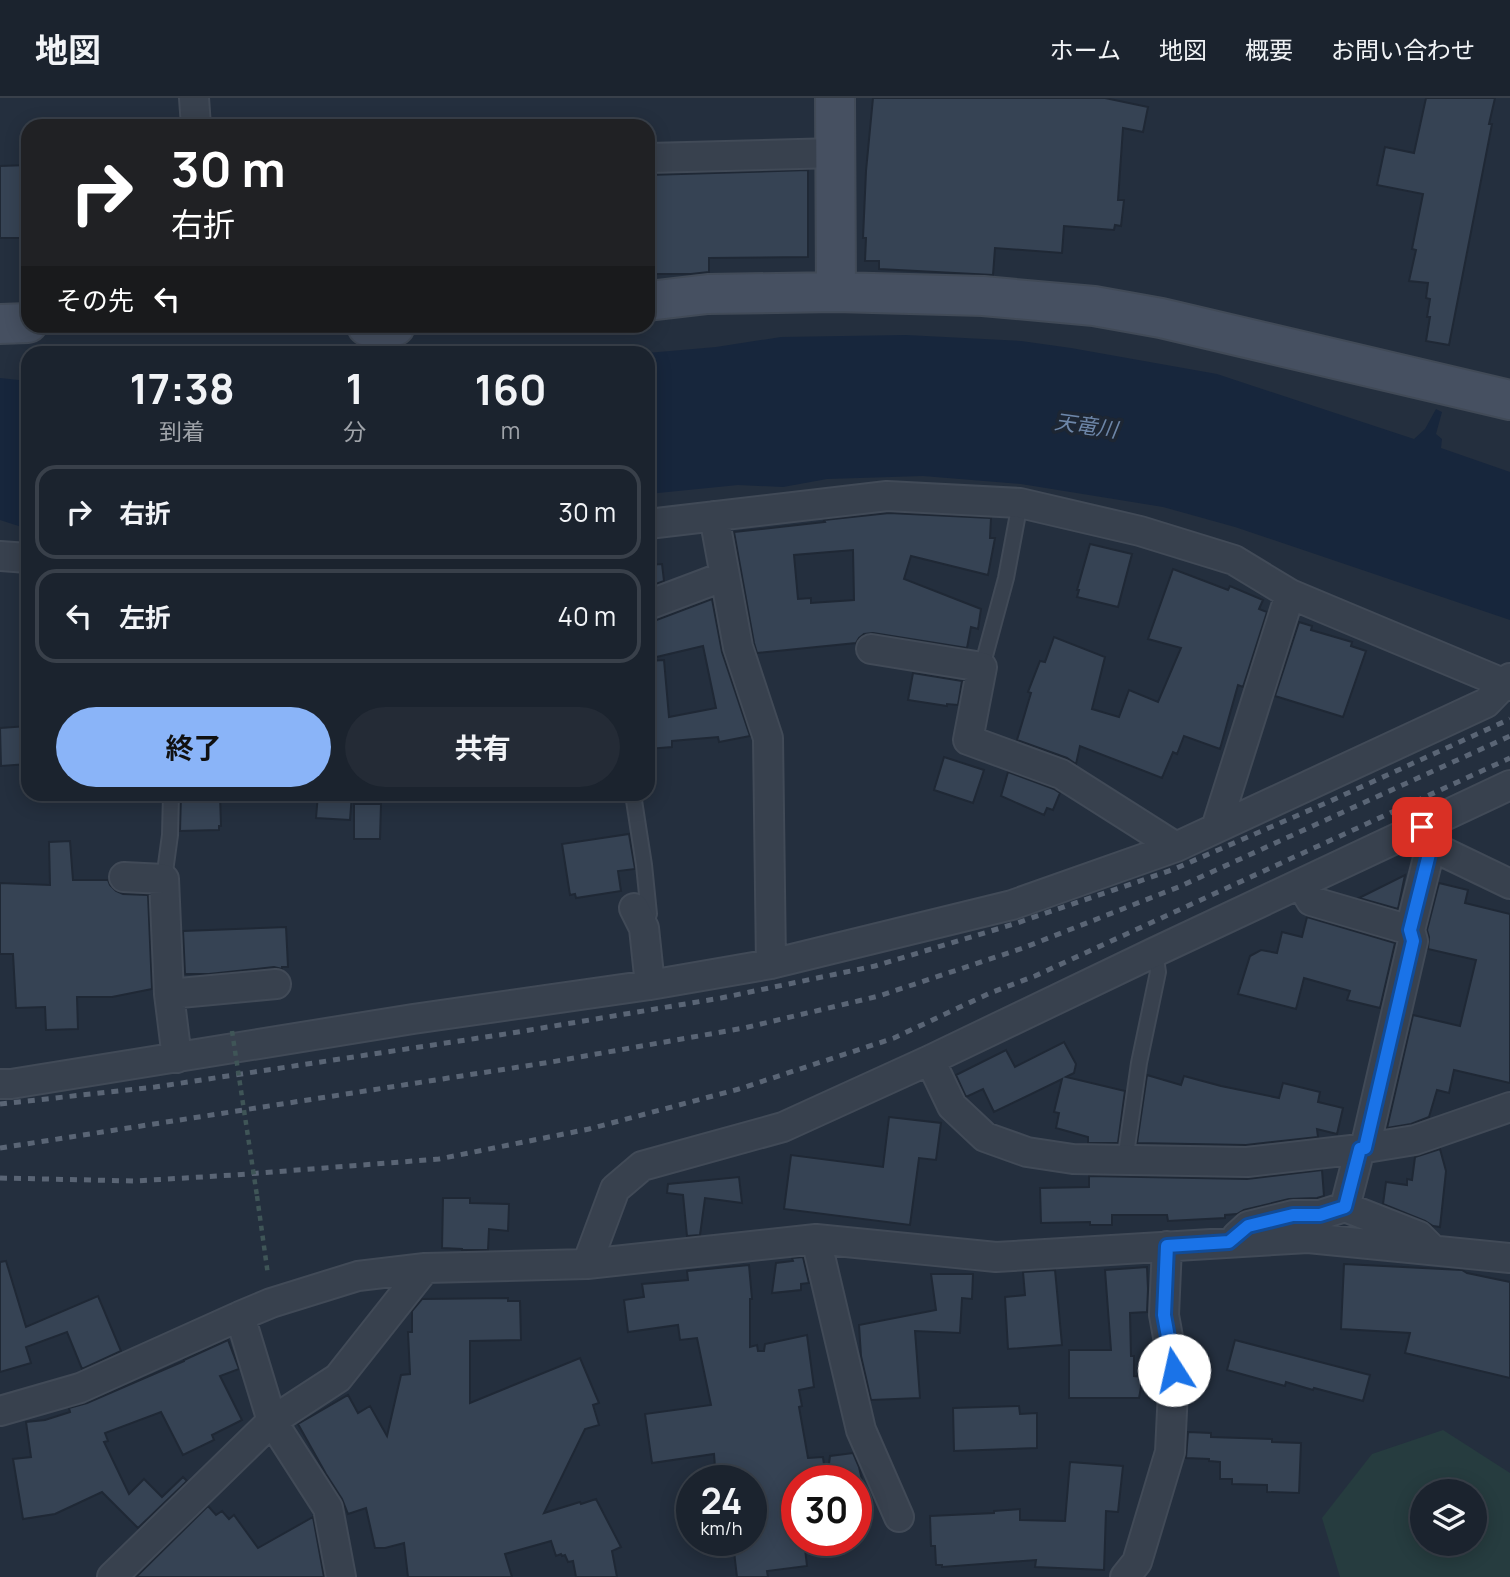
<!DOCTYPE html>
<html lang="ja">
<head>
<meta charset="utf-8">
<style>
	:root { --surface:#1b232e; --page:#242b36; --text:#f1f3f6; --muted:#a0a4aa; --line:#39404a; --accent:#8ab4f8 }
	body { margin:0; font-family:Manrope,"Noto Sans JP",sans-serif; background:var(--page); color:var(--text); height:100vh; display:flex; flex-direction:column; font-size:26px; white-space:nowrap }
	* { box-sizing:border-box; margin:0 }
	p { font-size:23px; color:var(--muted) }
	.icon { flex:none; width:38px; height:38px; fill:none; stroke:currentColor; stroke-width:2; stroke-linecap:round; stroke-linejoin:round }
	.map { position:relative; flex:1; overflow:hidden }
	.drawer { position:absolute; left:21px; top:248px; width:634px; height:455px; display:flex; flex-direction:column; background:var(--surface); border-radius:21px; box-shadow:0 4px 18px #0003,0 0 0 2px var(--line) }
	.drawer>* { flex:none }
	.guide { position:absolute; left:21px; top:21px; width:634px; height:214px; border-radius:21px; box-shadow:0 4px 18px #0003,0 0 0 2px var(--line); background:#202124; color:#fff; overflow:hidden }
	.buttons { position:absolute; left:1410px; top:1381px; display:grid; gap:14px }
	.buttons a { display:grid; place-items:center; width:77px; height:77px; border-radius:50%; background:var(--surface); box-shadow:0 4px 18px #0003,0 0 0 2px var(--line); font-size:35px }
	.speed { position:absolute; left:676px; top:1367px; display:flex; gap:14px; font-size:35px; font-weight:700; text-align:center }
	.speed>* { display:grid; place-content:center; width:91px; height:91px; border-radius:50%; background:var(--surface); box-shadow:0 4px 18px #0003,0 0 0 2px var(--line); line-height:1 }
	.speed small { font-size:18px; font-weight:400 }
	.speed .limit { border:10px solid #d22; background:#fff; color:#111 }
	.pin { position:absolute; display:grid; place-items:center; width:60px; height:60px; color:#fff; margin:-30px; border-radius:14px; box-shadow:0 4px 10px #0006 }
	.me { position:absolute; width:77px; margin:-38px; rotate:350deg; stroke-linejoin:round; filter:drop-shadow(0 0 5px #0008) }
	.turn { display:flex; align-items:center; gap:24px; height:147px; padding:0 35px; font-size:32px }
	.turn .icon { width:91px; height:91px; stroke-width:2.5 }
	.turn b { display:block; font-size:49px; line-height:60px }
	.then { display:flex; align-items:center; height:66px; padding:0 35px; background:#0003; gap:14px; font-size:26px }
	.eta { display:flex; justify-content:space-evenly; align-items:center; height:119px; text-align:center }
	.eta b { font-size:42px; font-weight:700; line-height:49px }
	.cta { display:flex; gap:14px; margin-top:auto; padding:14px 35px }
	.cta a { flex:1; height:80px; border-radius:42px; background:var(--accent); color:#111; font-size:28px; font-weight:700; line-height:80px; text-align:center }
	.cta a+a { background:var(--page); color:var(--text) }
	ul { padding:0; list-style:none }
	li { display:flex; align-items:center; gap:21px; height:94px; margin:0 14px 10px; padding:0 21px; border:4px solid var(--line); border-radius:21px }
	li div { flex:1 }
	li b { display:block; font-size:26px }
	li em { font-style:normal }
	header { display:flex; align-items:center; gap:42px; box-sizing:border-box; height:98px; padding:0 35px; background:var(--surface); border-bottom:2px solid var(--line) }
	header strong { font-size:33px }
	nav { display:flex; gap:38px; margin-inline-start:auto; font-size:24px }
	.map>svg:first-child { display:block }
	.green { fill:#263c3f; fill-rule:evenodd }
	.water { fill:#17263c }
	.building { fill:#364354; stroke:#1f2835; stroke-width:2; fill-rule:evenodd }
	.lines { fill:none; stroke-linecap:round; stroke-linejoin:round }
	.lane-casing { stroke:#414a57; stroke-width:18 }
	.street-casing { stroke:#414a57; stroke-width:32 }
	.secondary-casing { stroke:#414a57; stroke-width:42 }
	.path { stroke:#3f5557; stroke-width:4.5; stroke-dasharray:5 5; stroke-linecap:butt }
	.lane { stroke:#38414e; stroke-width:14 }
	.street { stroke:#38414e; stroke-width:28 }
	.secondary { stroke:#465061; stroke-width:38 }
	.rail { stroke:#5a6575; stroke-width:5; stroke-dasharray:7 7; stroke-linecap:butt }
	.path-bridge { stroke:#3f5557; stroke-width:4.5; stroke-dasharray:5 5; stroke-linecap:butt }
	.route-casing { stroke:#114b97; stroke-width:18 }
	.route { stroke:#1a73e8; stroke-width:12 }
	.labels { text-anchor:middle; stroke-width:7; stroke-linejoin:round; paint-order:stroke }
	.water-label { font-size:21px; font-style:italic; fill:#6d86a8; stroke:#1d2633 }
</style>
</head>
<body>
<header>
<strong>地図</strong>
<nav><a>ホーム</a><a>地図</a><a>概要</a><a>お問い合わせ</a></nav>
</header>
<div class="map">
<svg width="1510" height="1479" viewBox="0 0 1510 1479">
	<rect width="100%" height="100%" fill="#242f3e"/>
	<path class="green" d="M1443,1332l67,43v104h-170l-18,-59 50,-64zM1423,1393h52v53h-52z"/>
	<path class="water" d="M906,237l115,6 50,7 146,26 197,65 11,-10 11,-20 6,3 -6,22 6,5 -1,9 69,24v148l-275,-93 -72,-20 -142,-23 -98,-8 -96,3 -44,8 -45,-2 -90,9 -1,-141 69,-6 65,-10z
		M0,280l28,3v148l-28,-9z"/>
	<path class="building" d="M873,0h232l43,9 -5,25 -20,-4 -5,72h6l-3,26 -6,-1 -1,5 -50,-4 -2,27 -67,-5 -2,27 -114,-6v-8h-14l1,-23h-3l3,-67z
		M1426,0h69l-6,26h3l-43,221 -23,-4 4,-24h-3l3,-18 -4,-1 2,-15 -19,-2 7,-31 -4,-1 11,-55 -46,-9 8,-38 29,6z
		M28,67v73h-28v-72z
		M808,72v87l-99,1v14l-18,2h-43v-99z
		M889,415l102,5 -1,20h5l-7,37 -77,-19 -7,23 77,30 -3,20 -7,-2 -4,21 -94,-15 -9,1 -5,4 -3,5 -99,10 -3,-10 -20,-111 91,-10 -1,-2zM853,452l1,50 -43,3v-5l-13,1 -4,-44z
		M1090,446l42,10 -14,53 -41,-10 2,-7h-2z
		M662,466l2,17 -16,6v-22z
		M1173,471l55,21 2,-4 33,14 -4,9 8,3 -24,75 -5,-2 -18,64 -36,-13 -7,18 -4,-2 -11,26 -82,-32 -4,18 -9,-6 -50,-18 14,-47 -3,-1 12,-31 5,1 9,-25 51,20 -13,52 27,8 10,-27 29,12 23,-54 -33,-9z
		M712,501l10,53 28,84 -31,6 -1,-5 -46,4v6l-24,2v-88l16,-1 5,57 47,-9 -13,-62 -55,13v-38h6z
		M1299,524l13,4 -1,4 41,12 -1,4 15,5 -23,66 -68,-21z
		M913,575l49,8 -4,24 -11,-1v2l-39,-6z
		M28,628v38l-27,2 -1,-38z
		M944,659l40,13 -11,33 -39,-13z
		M1008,674l46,17 6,4 -7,17 -6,-2 -3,7 -43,-19z
		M181,696h39l1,32h-2v4l-39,1z
		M318,696h34l-2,26 -34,-2z
		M354,706h27l-1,35h-26z
		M629,736l6,35 -17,2 3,20 -45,7 -1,-4 -5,1 -8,-51z
		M70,743l3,39h35l2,5 6,6 7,3 25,1 4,94 -40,8h-35l1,32 -32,1 -1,-23 -29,1 -3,-54h-13v-71l50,2 -1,-43z
		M1405,777l-7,34 -39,-11z
		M1439,785l29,7 -3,13 45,11v169l-56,-13 -5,23 -12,-3 -8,27 -18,7 -24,4 26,-113 47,11 16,-66 -48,-11 1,-12 -2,-7z
		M1307,819l88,26 -15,65 -33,-8 3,-9 -46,-13 -8,31 -58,-15 12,-38 11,-6 16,3 5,-21 20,5z
		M286,829l2,40h-6v2l-8,-2 -65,7h-24l-2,-43z
		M1064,944l12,22 -2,9 -8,4 59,14 -7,52h-30v-6l-32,-9 3,-15 -5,-1 8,-33 -68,33 -11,-23 -17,8 -10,-22 50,-25 9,17z
		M1147,977l34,10 3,-9 37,10 58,12 4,-15 37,9 -2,10 25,6 -6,26 -20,-5 1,8 -72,8 -109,-2z
		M889,1019l52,6 -5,37 -17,-2 -9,67 -126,-16 7,-54 92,12z
		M1440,1051l6,22 -6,56 -7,-1 -8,-5 -42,-17 3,-22 21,3v-6l5,1 3,-23z
		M1322,1072l2,26 -7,2 -28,1 -45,11 -7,4 -12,1v3l-57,3 -1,-6h-55v10h-22v-3l-49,1 -1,-35 49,-1v-11l158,3z
		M739,1079l3,26 -37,-5 -5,37 -13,1 -4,-41 -16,-2 1,-9z
		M443,1100h27v5l39,1 -1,27 -19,-2 -1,21h-26v-1l-20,-1z
		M803,1159l6,26 -8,1v6l-29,3 4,-30 17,-2 -1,-3z
		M6,1163l20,66 72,-31 23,55 -39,18 -15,-37 -41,15 5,16 -31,9v-110z
		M1344,1166l118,6 5,3 43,9v96l-105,-25 5,-20 -69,-4z
		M749,1167l3,34h-2v48l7,-2 1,6h6l1,-7 42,-9 7,52 -15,3 3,16 -3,1 9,51 15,-1 3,23h-30v60h8l3,26 -40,5 1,6h-31l-4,-34 18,-2v-61h-19v-2l-16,2 -2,-26 -62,9 -7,-49 66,-9 -14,-67 -17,2 -2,-15 -50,7 -4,-32 20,-3 -2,-13 46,-4 -1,-9z
		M1147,1169l1,22 -1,23 -17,1 1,43h3v20l9,1 -4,21h-70v-48h42l-6,-80z
		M1055,1172l7,75 -54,4 -3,-52 20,-2 -2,-23z
		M931,1176h42l-1,25 -10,-1 -2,35 -45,-2 5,67 -49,2 -10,-44 -2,-31 77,-15z
		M508,1200v3h12l1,39 -51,1v62l110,-45 19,45 -6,2 6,20 -14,4 -41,84 36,-11 1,2 15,-5 25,48 -9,4 5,26h-41l-3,-16 -5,1 -3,-7 -3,1 -1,-2 -5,2 -5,-15 -46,13 7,23h-104l-4,-34 -19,5h-10l-9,-40 -18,6 -6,-15 -16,-25 -28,-50 50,-29 10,18 12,-7 17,30 14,-61 9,-1 -2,-42h4v-21l10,-12z
		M228,1242l11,29 -19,7 22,44 -30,15 2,5 -31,15 -22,-43 -56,21 3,8 -4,1 25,52 15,-15 18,18 21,-20 4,4 -49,47 -36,-36 -47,22 -32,5 -10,-60 18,-2 -5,-35 19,-2 25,-8 -1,-4 18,-5 97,-42v-1z
		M1235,1242l135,35 -7,26 -49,-13 -1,2 -27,-8 -1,4 -58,-16z
		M1019,1308l1,8 17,-1v35l-83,3 -1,-43z
		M1188,1334l23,1v4l61,2v3l29,1 -2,50 -32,-1v-7l-35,-1v-5h-12v-17l-11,-1v-2l-23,-1z
		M853,1355l6,14 3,13h-35l3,-24z
		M1070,1364l53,4 -5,46 -12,-1 -2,59 -69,-3 1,-7 -94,7v-2h-6l-1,-19h-4l-1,-30 64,-3v-2l26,-2v11l45,1z
		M208,1408l8,9 6,-4 7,8 5,-4 24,33 55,-31 11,60h-188z"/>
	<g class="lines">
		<g class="lane-casing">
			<path id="lane" d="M982,569l24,-89 14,-75
				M633,696l11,71 5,49 -3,7
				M164,781l6,-44 1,-41
				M1125,1063l14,-98 19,-91 -3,-20"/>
		</g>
		<g class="street-casing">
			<path id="street" d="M194,0l2,28
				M648,60l187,-5
				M714,418l24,131 30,91 3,226
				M648,426l239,-28 133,7 120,28 94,29 56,34 220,92
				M0,458l28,2
				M648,507l77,-29
				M871,551l111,18 -14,73 93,34 115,73
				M1216,730l74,-234
				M1431,748l79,38
				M124,779l40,2 5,115 8,64
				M1301,786l10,17 99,29 21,-84 -9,-19
				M634,810l10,20 6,57
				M169,896l107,-10
				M930,962l22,46 33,31 42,15 46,7 174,3 113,-13 55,-9 95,-33
				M0,986h11l402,-65 237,-34 121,-21 241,-59 164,-58 310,-144 24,-25
				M1365,1050l48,-207 -3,-11
				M1360,1051l-15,58 74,29 11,11
				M1237,1138l11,-10 45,-11h27l25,-8
				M816,1141l45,191 38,87
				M587,1166l28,-75 27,-23 141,-39 147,-67 225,-108 355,-167
				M240,1218l32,105 56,87 13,69
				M0,1313l80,-23 160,-72 31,-13 87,-27 67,-8 162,-4 229,-25 180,18 312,-19 202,20
				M112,1479l160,-156 66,-43 87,-110
				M1125,1479l12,-15 33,-110 4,-82 -10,-55 3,-69"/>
		</g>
		<g class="secondary-casing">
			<path id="secondary" d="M835,0l1,194
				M648,203l60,-7 128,-2 147,4 111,10 67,12 349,82
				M0,226l28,-1
				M367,228h28"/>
		</g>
		<path class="path" d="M257,1098l11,79"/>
		<use href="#lane" class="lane"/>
		<use href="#street" class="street"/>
		<use href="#secondary" class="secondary"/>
		<path class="rail" d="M0,1006l155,-17 357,-54 209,-35 154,-32 139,-42 158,-54 154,-67 184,-84
			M0,1050l551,-86 193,-34 135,-32 144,-48 158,-62 329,-150
			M0,1080l135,3 99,-6 205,-16 150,-30 150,-40 155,-51 96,-45 45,-17 475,-218"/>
		<path class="path-bridge" d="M232,933l25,165"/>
	</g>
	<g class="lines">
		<g class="route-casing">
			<path id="route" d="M1174,1272l-10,-55 3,-69 62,-4 19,-16 45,-11h27l25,-8 15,-58 5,-1 48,-207 -3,-11 21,-84 -9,-19"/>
		</g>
		<use href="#route" class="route"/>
	</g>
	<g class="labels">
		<g class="water-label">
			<text transform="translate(1086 328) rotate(8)" y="7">天竜川</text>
		</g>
	</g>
</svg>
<div class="buttons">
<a><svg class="icon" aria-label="layers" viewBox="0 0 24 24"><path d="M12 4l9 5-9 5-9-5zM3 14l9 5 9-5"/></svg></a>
</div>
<div class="speed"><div>24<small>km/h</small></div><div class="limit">30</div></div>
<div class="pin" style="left:1422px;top:729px;background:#d93025"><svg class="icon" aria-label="arrive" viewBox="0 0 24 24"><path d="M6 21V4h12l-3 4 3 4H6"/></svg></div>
<svg class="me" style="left:1174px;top:1272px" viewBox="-20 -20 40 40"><circle r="19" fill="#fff"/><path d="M0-13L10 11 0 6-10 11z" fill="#1a73e8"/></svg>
<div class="guide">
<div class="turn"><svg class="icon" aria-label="right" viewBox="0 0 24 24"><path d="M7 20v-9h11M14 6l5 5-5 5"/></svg><div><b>30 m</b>右折</div></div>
<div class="then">その先<svg class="icon" aria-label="left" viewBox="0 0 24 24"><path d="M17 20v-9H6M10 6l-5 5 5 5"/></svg></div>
</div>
<section class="drawer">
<div class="eta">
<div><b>17:38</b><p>到着</p></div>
<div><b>1</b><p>分</p></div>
<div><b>160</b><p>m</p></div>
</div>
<ul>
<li><svg class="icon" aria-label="right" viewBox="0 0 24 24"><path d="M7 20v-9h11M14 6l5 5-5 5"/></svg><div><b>右折</b></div><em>30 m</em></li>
<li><svg class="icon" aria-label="left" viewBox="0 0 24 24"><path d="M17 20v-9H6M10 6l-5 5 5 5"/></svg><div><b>左折</b></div><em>40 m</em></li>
</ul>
<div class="cta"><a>終了</a><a>共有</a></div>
</section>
</div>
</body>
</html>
